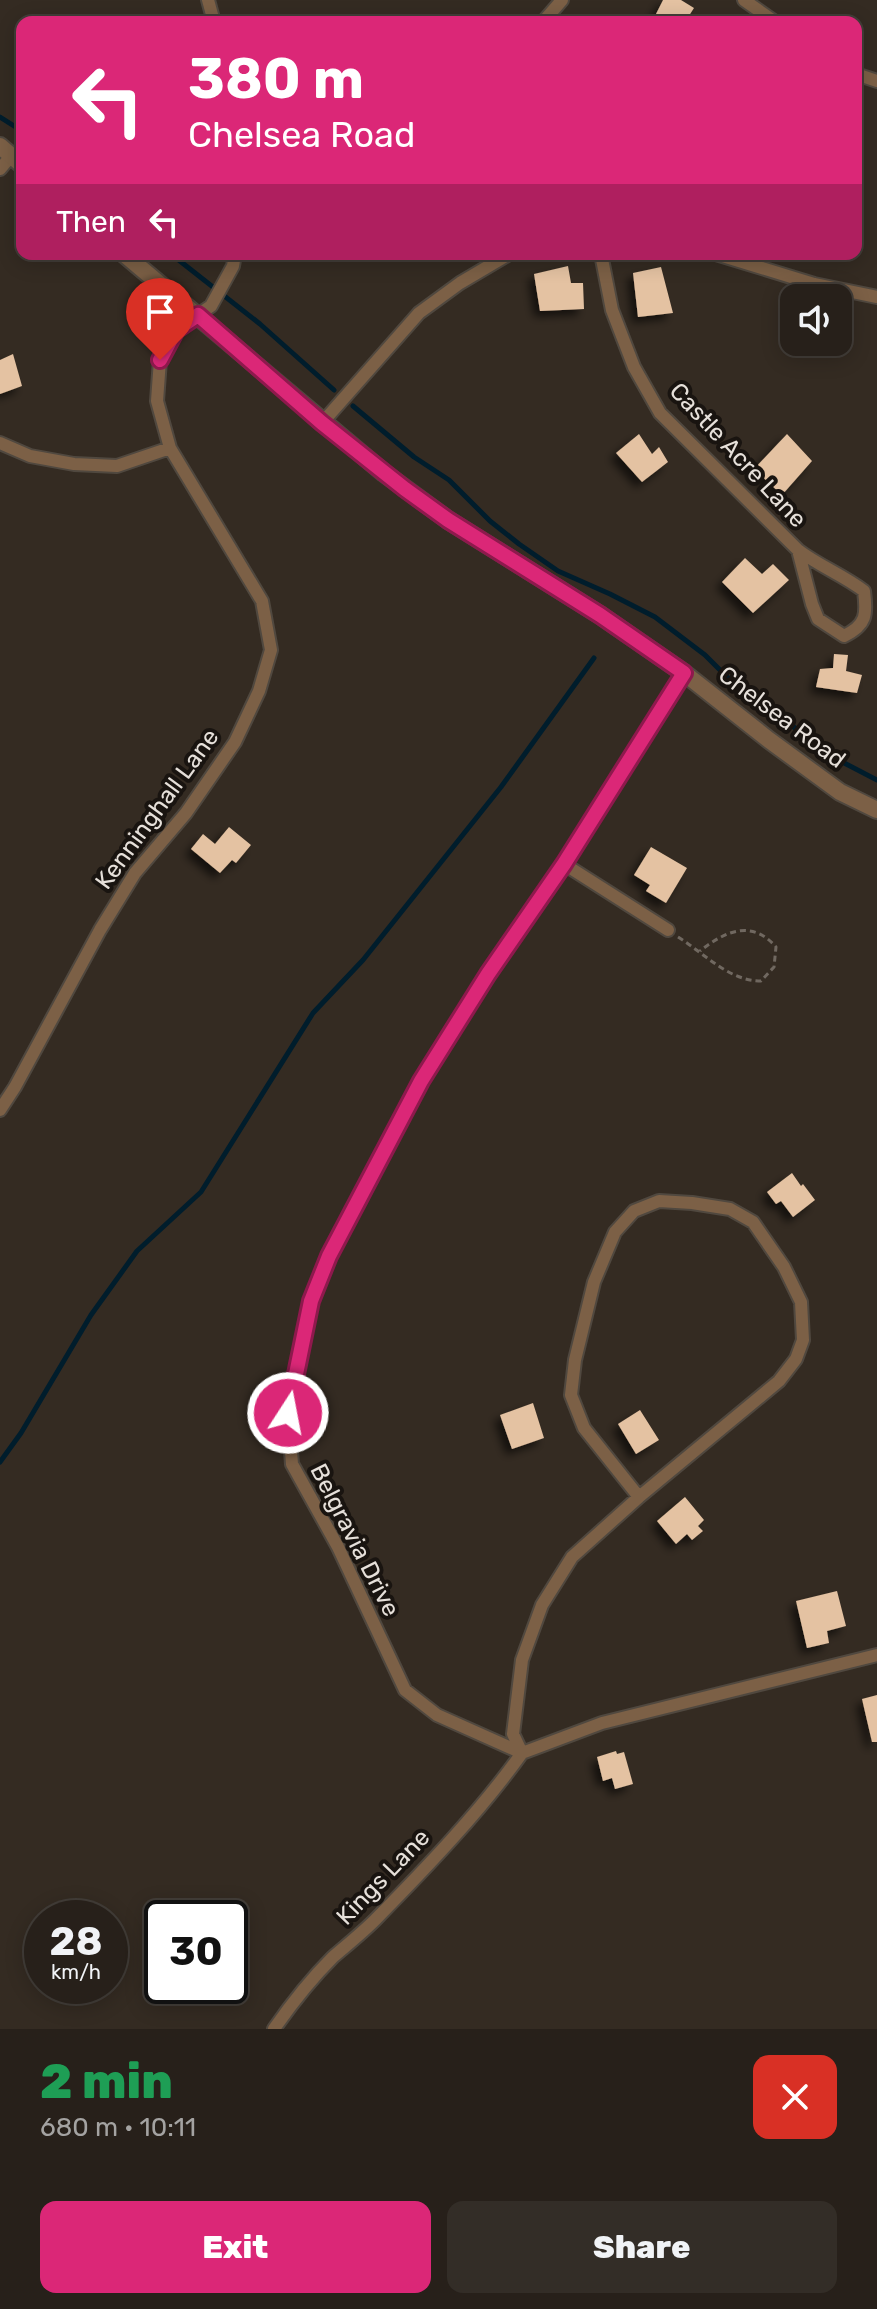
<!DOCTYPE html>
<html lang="en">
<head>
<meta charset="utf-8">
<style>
	:root { --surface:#27201a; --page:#332d27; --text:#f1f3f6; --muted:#a4a3a2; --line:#433e39; --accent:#db2777 }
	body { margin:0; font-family:Rubik,sans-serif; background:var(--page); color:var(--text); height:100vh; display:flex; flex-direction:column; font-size:30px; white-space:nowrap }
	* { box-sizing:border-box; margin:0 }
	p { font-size:26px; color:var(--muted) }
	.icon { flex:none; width:44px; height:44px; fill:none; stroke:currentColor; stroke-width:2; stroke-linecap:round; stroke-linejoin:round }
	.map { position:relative; height:2029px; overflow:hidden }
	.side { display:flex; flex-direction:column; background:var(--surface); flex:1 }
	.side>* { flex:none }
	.banner { position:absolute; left:16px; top:16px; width:846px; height:244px; border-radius:16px; box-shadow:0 4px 20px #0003,0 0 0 2px var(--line); background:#db2777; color:#fff; overflow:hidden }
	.fabs { position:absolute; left:780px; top:284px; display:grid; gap:16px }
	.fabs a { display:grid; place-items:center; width:72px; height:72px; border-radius:16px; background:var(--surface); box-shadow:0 4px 20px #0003,0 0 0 2px var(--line); font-size:40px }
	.speed { position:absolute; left:24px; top:1900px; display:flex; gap:16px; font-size:40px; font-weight:700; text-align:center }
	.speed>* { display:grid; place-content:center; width:104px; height:104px; border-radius:50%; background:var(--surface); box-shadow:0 4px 20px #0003,0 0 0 2px var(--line); line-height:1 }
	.speed small { font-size:20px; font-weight:400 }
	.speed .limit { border:4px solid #111; border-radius:12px; background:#fff; color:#111 }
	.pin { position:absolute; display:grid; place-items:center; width:68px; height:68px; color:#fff; margin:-82px -34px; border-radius:50% 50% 50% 0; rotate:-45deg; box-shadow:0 0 8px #0007 }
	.pin .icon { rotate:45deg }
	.me { position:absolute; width:88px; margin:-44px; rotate:11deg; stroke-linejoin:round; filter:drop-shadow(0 0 6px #0008) }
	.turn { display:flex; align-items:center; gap:28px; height:168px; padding:0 40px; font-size:36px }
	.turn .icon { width:104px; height:104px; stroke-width:2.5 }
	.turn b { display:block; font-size:56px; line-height:68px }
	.then { display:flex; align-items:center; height:76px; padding:0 40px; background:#0003; gap:16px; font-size:30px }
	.round { display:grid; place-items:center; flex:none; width:84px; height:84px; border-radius:16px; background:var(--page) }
	.summary { display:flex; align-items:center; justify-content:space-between; height:136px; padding:0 40px }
	h1 { font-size:48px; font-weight:800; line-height:60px; color:#1e9e55 }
	.button { display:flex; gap:16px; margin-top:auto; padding:16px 40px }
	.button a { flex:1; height:92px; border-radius:16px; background:var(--accent); color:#fff; font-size:32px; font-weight:800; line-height:92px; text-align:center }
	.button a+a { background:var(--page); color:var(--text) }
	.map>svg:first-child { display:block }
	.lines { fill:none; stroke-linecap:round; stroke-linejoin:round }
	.stream { stroke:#001d2c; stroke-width:5 }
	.building { fill:#e4c2a2; filter:url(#shadow) }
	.minor-casing { stroke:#50483f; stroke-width:16 }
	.tertiary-casing { stroke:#50483f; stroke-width:20 }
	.path { stroke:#706860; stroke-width:3; stroke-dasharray:6 4; stroke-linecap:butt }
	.minor { stroke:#7c6046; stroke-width:12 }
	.tertiary { stroke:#7c6046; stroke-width:16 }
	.route-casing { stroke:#8e194d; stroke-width:20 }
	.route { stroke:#db2777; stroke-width:14 }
	.labels { text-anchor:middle; stroke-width:8; stroke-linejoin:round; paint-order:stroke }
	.street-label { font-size:24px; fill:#e6e0da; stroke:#191410 }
</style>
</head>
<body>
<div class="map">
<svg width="877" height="2029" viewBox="0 0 877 2029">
	<defs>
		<filter id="shadow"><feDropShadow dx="-6" dy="6" stdDeviation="4" flood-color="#0009"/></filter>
	</defs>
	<rect width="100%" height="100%" fill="#342b22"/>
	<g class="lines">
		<path class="stream" d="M0,117l22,14
			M171,254l89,70 74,66
			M353,406l61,51 35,23 41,41 29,23 39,27 52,23 45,23 50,38 38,38 45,29 35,30 54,28
			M0,1462l21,-29 70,-118 46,-64 64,-59 112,-179 50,-53 138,-173 93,-129"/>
	</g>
	<path class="building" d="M663,0h18l13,8 -9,14h-33z
		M568,266l3,17h12l1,26 -44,2 -6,-37z
		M661,267l12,46 -35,4 -5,-44z
		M13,354l9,32 -22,8v-34z
		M639,434l13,20 7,-7 9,15 -26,20 -26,-29z
		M787,434l25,27 -30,34 -28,-26z
		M745,558l17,16 11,-10 16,16 -36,33 -31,-31z
		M834,654l14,1 -2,16 16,4 -5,18 -41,-6 4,-18 13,-1z
		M229,827l22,18 -15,18 -4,-3 -12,13 -29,-24 12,-15 12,10z
		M651,847l36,21 -21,35 -20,-12 4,-6 -16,-10z
		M792,1173l9,13 2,-2 12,16 -22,17 -12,-16 -5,3 -9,-12z
		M533,1403l11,35 -32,11 -12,-34z
		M640,1410l19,30 -23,14 -18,-30z
		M685,1497l19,23 -6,6 5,5 -11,9 -5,-6 -11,10 -19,-23z
		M837,1591l9,35 -19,5 2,12 -22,5 -11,-47z
		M877,1695v47h-5l-10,-43z
		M616,1751l1,3 7,-2 9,32 -18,5 -3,-11 -9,3 -6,-24z"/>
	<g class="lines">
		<g class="minor-casing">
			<path id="minor" d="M208,0l6,22
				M744,0l31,22
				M543,22l19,-22
				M856,74l21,7
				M0,169l11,-13
				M601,254l11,56 22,57 26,46 138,137c21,16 45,25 66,41 3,23 3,34 -20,45l-26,-17 -6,-15 -14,-54
				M716,254l98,30 63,13
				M322,423l97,-110 41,-30 49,-29
				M0,443l30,13 44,8 43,2 53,-18
				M684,673l-120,191 -113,166 -30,51 -92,175 -18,45 -23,112 4,51 46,83 67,143 32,25 85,38 80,-30 275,-68
				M564,864l104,66
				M0,1110l15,-23 85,-157 35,-57 51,-60 49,-71 24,-51 12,-41 -9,-49 -92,-153 -13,-47 3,-41 16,-30 35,-24 22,-40 2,-12
				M659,1201l33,2 38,6 23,13 31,45 17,35 2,38 -7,19 -17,22 -140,116 -55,-69 -13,-33 4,-35 19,-78 21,-50 19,-21z
				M522,1753l-9,-19 9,-74 20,-55 30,-48 67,-60
				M274,2029c18,-26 37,-50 59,-72 14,-12 29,-24 42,-37 51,-52 104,-107 147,-167"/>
		</g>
		<g class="tertiary-casing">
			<path id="tertiary" d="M0,146l22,19
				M124,254l260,219 64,47 152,95 84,58 85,67 71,52 37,18"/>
		</g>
		<path class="path" d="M678,937c27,17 51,44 83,44l13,-14 2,-20c-24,-28 -51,-16 -76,4"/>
		<use href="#minor" class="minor"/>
		<use href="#tertiary" class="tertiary"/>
	</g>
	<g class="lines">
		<g class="route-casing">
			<path id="route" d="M160,360l16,-30 22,-15 124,108 83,66 43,31 152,95 84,58 -120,191 -76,110 -67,107 -92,175 -18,45 -23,112"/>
		</g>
		<use href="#route" class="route"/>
	</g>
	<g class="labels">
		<g class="street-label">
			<text transform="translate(738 455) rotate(47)" y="8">Castle Acre Lane</text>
			<text transform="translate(782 717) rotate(37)" y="8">Chelsea Road</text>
			<text transform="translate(157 809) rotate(-54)" y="8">Kenninghall Lane</text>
			<text transform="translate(355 1540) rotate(63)" y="8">Belgravia Drive</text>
			<text transform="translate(383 1877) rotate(-46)" y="8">Kings Lane</text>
		</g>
	</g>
</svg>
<div class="fabs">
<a><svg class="icon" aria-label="sound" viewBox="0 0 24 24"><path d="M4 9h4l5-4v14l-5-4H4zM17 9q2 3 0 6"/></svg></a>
</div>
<div class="speed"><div>28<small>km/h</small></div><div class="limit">30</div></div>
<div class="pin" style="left:160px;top:360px;background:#d93025"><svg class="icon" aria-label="arrive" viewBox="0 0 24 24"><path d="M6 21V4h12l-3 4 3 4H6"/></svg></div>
<svg class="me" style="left:288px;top:1413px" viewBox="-20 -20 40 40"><circle r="17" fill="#db2777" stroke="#fff" stroke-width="3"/><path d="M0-11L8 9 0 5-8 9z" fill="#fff"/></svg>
<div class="banner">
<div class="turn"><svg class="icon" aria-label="left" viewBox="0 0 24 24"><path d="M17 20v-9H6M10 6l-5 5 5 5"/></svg><div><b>380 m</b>Chelsea Road</div></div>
<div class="then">Then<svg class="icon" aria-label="left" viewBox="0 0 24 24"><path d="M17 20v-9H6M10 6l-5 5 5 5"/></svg></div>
</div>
</div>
<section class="side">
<div class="summary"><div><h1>2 min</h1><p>680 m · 10:11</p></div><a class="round" style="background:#d93025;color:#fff"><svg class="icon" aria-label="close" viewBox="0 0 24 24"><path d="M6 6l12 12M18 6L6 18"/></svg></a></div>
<div class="button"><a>Exit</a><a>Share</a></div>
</section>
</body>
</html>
